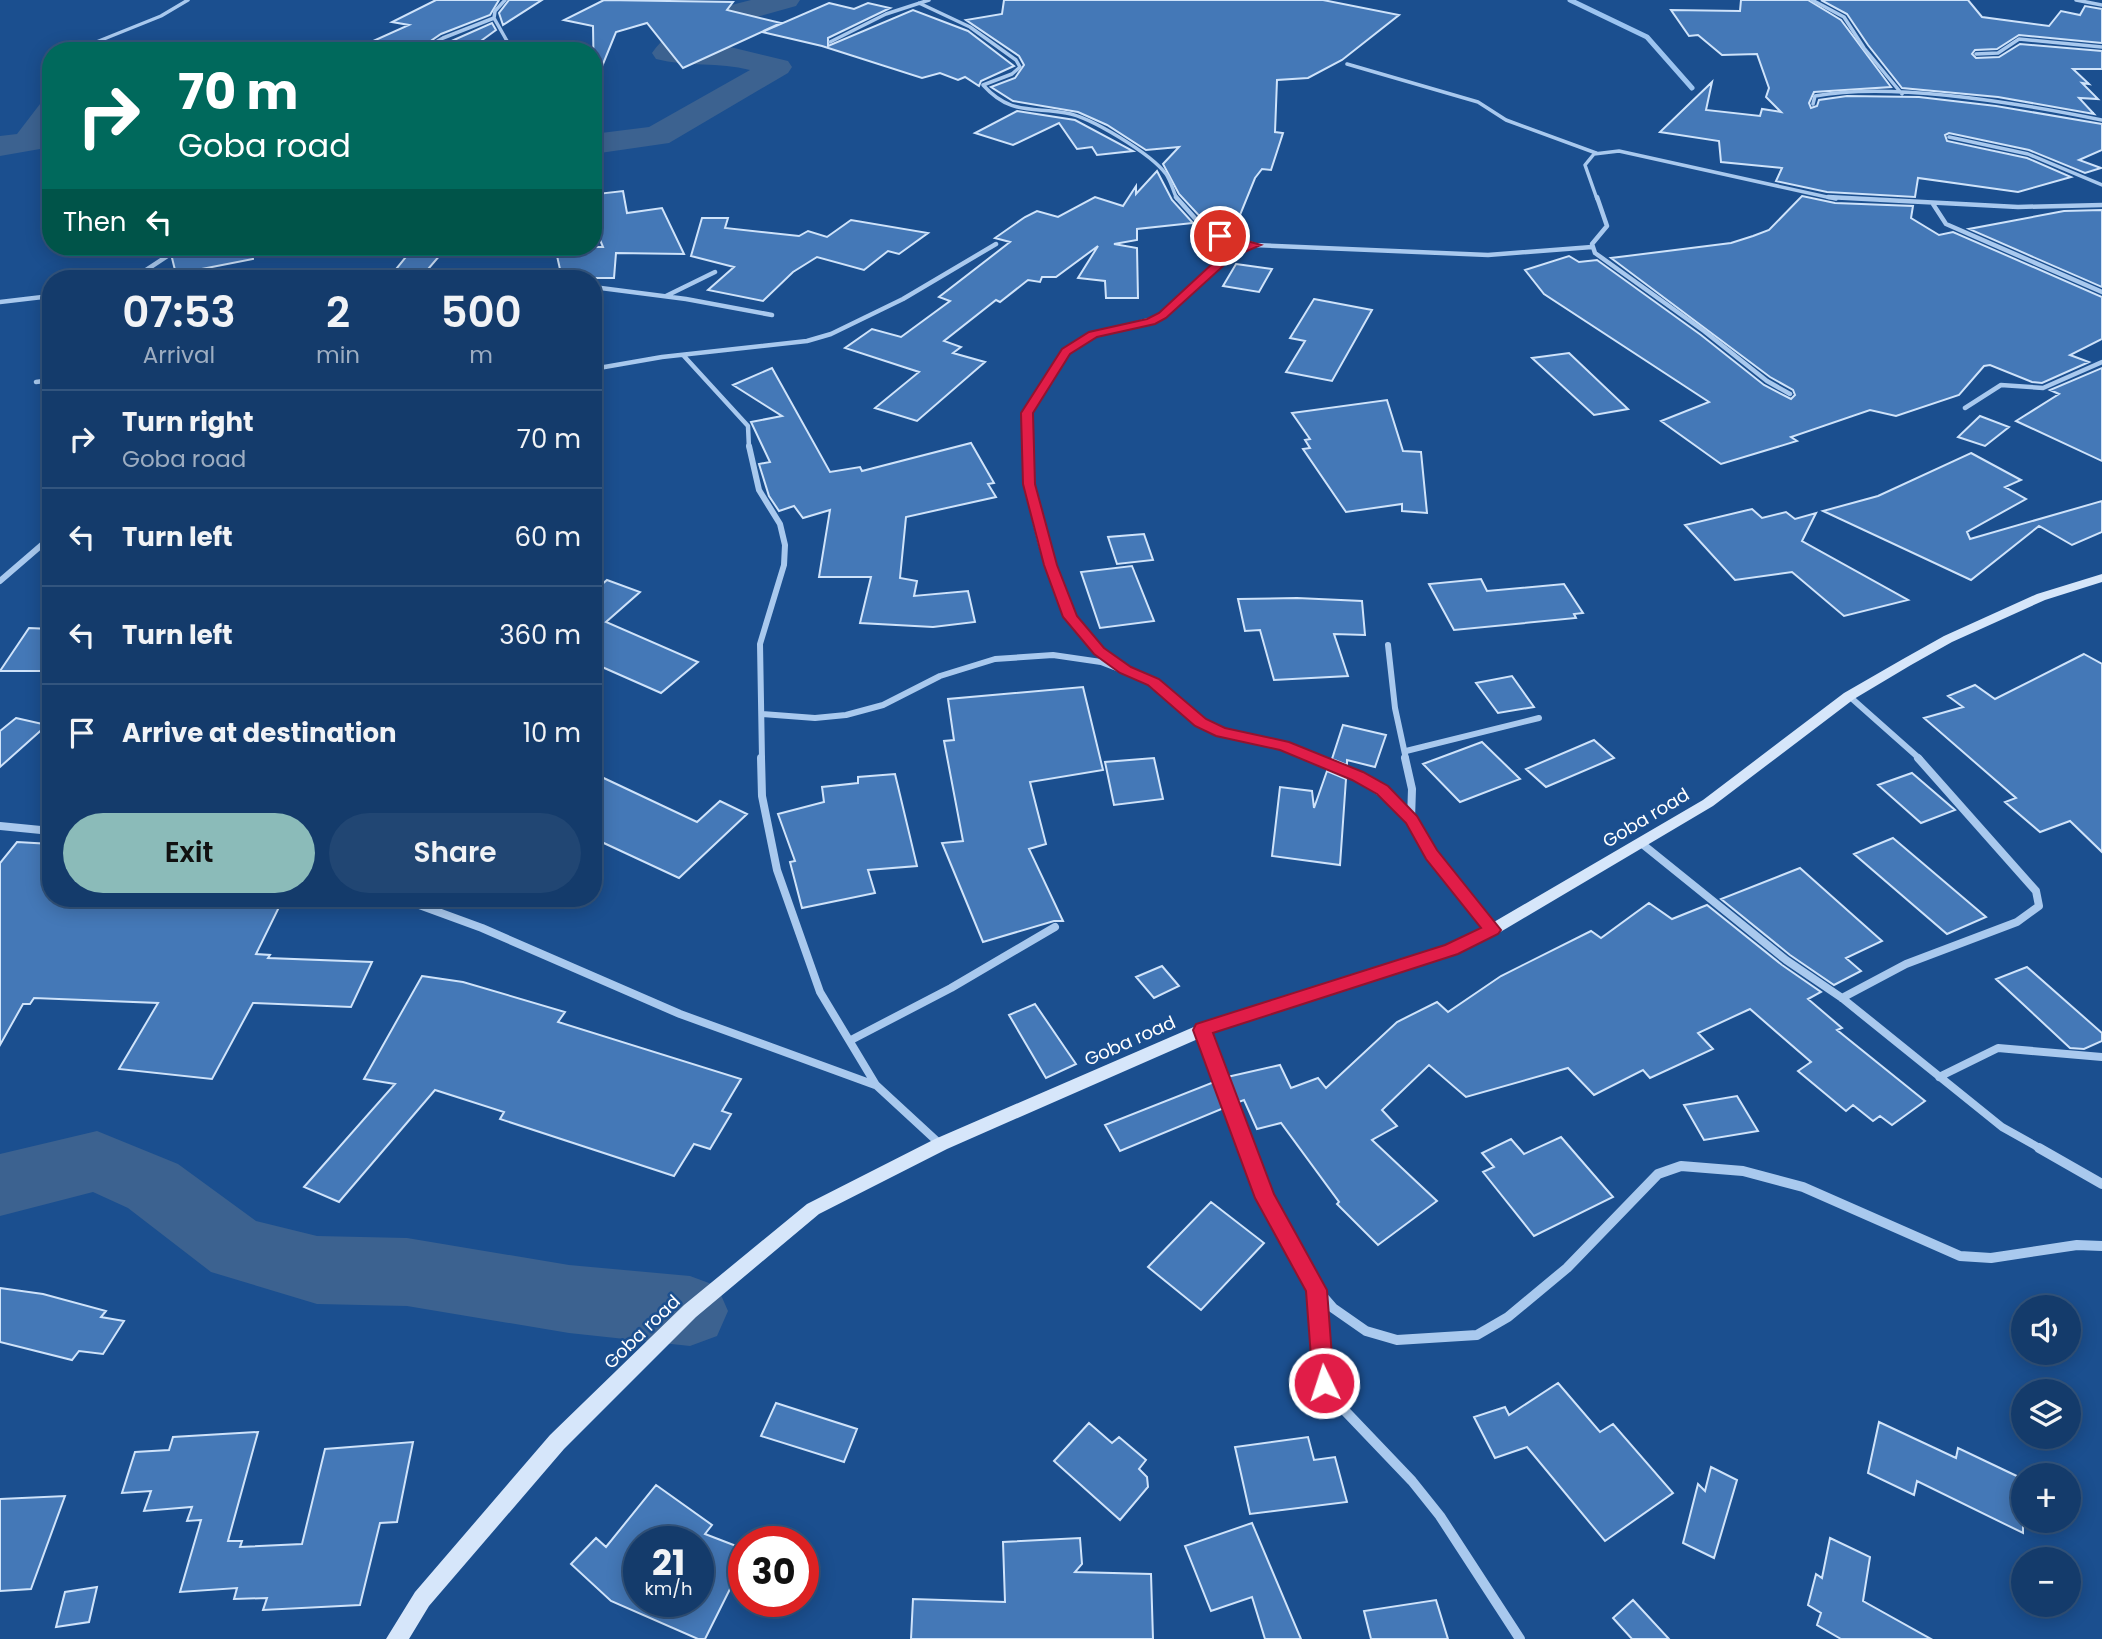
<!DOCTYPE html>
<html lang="en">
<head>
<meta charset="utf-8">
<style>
	:root { --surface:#143b6b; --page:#214673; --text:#f1f3f6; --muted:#9dadc1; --line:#33557e; --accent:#8bbbb9 }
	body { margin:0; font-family:Poppins,sans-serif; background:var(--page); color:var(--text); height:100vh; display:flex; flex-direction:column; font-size:26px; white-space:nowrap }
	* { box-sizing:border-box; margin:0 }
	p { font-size:23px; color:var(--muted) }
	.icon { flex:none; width:38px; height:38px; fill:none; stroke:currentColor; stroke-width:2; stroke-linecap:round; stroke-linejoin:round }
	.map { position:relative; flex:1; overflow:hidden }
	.side { position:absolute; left:42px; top:270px; width:560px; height:637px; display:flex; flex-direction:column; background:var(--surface); border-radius:28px; box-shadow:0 4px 18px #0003,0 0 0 2px var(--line) }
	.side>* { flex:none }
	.banner { position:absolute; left:42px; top:42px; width:560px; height:214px; border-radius:28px; box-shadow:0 4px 18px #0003,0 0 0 2px var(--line); background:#00695c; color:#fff; overflow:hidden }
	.tools { position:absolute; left:2011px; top:1295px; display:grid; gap:14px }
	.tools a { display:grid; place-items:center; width:70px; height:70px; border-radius:50%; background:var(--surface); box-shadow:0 4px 18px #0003,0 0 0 2px var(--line); font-size:35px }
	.speed { position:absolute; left:623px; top:1526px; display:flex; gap:14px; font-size:35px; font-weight:700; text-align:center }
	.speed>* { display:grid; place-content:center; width:91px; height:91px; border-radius:50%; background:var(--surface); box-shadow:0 4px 18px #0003,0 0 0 2px var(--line); line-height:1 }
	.speed small { font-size:18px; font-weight:400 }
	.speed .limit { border:10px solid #d22; background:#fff; color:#111 }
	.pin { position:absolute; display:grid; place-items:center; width:60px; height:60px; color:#fff; margin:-30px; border:4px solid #fff; border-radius:50%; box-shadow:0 2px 7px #0007 }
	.me { position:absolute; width:77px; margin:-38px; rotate:356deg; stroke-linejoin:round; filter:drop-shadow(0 0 5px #0008) }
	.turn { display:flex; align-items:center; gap:24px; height:147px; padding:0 21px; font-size:32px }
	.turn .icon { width:91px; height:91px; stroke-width:2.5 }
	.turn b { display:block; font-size:49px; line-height:60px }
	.then { display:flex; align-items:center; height:66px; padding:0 21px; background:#0003; gap:14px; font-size:26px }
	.eta { display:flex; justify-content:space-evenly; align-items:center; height:119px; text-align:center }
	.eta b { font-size:42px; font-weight:600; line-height:49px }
	.action { display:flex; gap:14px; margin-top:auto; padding:14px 21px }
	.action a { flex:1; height:80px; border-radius:42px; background:var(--accent); color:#111; font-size:28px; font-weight:600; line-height:80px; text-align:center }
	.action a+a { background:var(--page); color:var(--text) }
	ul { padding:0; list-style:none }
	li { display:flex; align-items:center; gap:21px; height:98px; padding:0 21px; border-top:2px solid var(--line) }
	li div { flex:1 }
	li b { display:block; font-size:26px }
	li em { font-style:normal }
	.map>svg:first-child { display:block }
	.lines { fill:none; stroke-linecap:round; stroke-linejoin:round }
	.stream { stroke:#9cc4f0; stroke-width:5 }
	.river { fill:#3c6290; fill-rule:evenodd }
	.building { fill:#4478b7; stroke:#cfe3fa; stroke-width:2; fill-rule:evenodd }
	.street-far4 { stroke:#a9c9ee; stroke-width:3.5 }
	.street-far3 { stroke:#a9c9ee; stroke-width:4.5 }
	.street-far2 { stroke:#a9c9ee; stroke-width:6 }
	.street-far1 { stroke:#a9c9ee; stroke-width:8 }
	.street { stroke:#a9c9ee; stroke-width:10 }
	.secondary { fill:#d6e6fa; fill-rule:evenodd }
	.route { fill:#e11d48; stroke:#92132f; stroke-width:2 }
	.labels { text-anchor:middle; stroke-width:5; stroke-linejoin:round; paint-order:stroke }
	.street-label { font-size:18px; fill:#fff; stroke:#1b4f8f }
</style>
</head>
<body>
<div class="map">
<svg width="2102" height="1639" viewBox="0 0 2102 1639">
	<rect width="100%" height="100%" fill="#1b4f8f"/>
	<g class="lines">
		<path class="stream" d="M1570,0l77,37 45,51"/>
		<path class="river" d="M751,0h49l-4,6 -64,18 -39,21 33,1 62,15 4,6 -4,6 -119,70 -76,11v-20l56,-7 101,-57c-31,-8 -63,-3 -94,-11l-4,-6c22,-32 63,-44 99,-53z
			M51,101v33l-11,15 -40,7v-20l17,-2 23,-30z
			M97,1131l81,33 78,57 61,15 90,2 162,27 121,11 27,10 11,25 -11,25 -27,10 -121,-13 -162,-27 -90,-2 -106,-32 -83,-64 -35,-16 -93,24v-62z"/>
	</g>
	<path class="building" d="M436,0h63l-9,15 -49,19 -25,17h-65l58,-26 -17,-3z
		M509,0h33l-39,25 -4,-12z
		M604,0l129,2 -6,8 54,13 -98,45 -36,-45 -31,9 -22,54 -1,-60 -29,-6z
		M1004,0h319l76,15 -57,45 -34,18 -31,2 -2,52 8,1 -12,37 -9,-1 -7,9 -17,42 -24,5 -10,-4 -25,-27 -16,-30 16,-17 -33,3 -39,-25 -29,-13 -65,-11 -22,-14 24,-9 9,-13 -5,-9 -53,-36 36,-6z
		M1741,0h67l33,20 50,67 -77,5 -5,11 2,5 6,-2 2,-6 28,-4 72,1 77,9 106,18v26l-23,10 22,8 -16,5 -56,-23 -80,-17 -4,2 2,6 80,17 44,19 -53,15 -100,-14 -3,19 -88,-5 -51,-11 6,-13 -61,-6 -2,-21 -59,-9 52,-50 -6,28 54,6 2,-7 19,3 -15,-15 3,-9 -12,-34 -35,1 -24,-20 -9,1 -18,-26 69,1z
		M1821,0h147l14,17 67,9 12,-15 19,4 5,-9 17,3v34l-83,-8 -22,14 -22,1 -3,4 4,4 23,-1 21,-13 82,7v18h-29l16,15 -7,-1 16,16 -19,-1 15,16 -96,-17 -96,-9 -34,-43 -21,-31z
		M829,3l25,6 14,-6 22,5 -62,30v8l85,-36 55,21 46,35 -33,15 -2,5 -14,-9 -7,3 -18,-7 -18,5 -100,-32 -60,-14z
		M492,23l4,7 -29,21h-38z
		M1017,111l58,9 58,31 -36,4 -5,-8 -15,2 -18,-26 -46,22 -38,-12z
		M1157,171l15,29 21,23 -56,6v11l-23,4 23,4 1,50h-32l-1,-17 -27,-3 20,-32 -42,31h-14l-2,5 -12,-2 -28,22 -4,-2 -52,41 17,6 -8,6 32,9 -68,59 -42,-13 44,-36 -74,-24 27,-19 29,8 49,-36 -11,-4 71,-55 -15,-4 30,-21 12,-6 21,6 37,-20 28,9 13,-20v8z
		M623,191l4,22 35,-5 22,46 -68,-1 -2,25h-52l-7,-31h48l-10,-24v-5l9,-1 -5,-23z
		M1802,196l33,7 78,3 -2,12 28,17 14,-3 149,65v42l-32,16 19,7 -47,21 -10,-1 -42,-17 -6,1 -25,29 -63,21 -26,-6 -79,27 6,4 -76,23 -60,-43 48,-19 -165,-108 -19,-24 44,-14 10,6 18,-2 104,75 63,50 27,14 4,-4 -2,-5 -23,-13 -159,-119 120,-15 22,-7 16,-6z
		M2102,210v77l-133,-58 95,-18z
		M702,218h26l-3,10 74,8 9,-5 19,6 24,-17 77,13 -29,21 -11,-3 -24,19 -47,-13 -24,15 -30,29 -55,-11 26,-23 -43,-11z
		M186,247h66l1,12 -77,15 -4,-16z
		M414,247h33l-24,28 -31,-1z
		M1236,264l36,5 -13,23 -36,-6z
		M1314,299l58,11 -40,71 -46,-9 19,-31 -15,-3z
		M1569,353l59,56 -34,6 -62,-57z
		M772,368l58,104 30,-5 2,4 109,-28 23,40 -6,1 8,13 -90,20 -6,61 17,3 -3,15 54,-5 7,31 -42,5 -73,-4 11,-46h-52l11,-67 -27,8 -9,-12 -15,5 -10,-15 -10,-32 11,-2 -19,-40 31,-6 -49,-31z
		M2102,368v93l-86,-40 43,-27 -9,-4z
		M1387,400l16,51 18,1 6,61 -25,-2v-7l-56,8 -43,-63 7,-1 -5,-8 5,-1 -18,-26z
		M1980,416l29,11 -24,19 -27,-9z
		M1971,453l50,27 -16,7 21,12 -59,33 3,7 132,-38v31l-30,13 -33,-19 -68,54 -148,-69 55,-15z
		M1752,509l10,9 24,-6 9,7 21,-6 -14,28 106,59 -64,16 -52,-44 -57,8 -50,-55z
		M1144,534l9,26 -36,4 -9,-27z
		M1132,566l22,55 -54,7 -19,-56z
		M1481,579l6,12 77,-7 19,29 -9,1 2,4 -122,12 -25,-46z
		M607,580l33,12 -34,30 92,40 -37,31 -68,-30v-71z
		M1297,598l65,3 3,34 -31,-1 14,42 -74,4 -14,-50 -15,1 -7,-32z
		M29,628l22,1v42h-51z
		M2084,654l18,10v188l-32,-31 -30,11 -35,-30 11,-4 -92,-80 39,-11 -15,-11 27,-11 20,14z
		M1512,676l22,31 -36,6 -22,-30z
		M1083,687l20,83 -73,12 16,62 -17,5 34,72h-9l-71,21 -41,-99 21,-2 -19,-100 10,-1 -6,-41z
		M16,718l31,7 -47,42v-36z
		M1343,725l43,10 -11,32 -28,-7v5l-15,-6z
		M1594,740l20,18 -68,29 -20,-18z
		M1482,742l38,37 -60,23 -37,-38z
		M1154,758l9,41 -49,6 -9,-43z
		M1327,771l19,8 -6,86 -68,-9 8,-69 32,4 2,17z
		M593,773l104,49 23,-21 27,13 -68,64 -86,-40z
		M1912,773l43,37 -34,13 -43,-38z
		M895,774l22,92 -49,4 7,23 -73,15 -12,-46 5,-1 -17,-47 46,-12 -2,-15 36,-4v-6z
		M1893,838l93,79 -39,17 -93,-80z
		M17,842l34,2v54l232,1 -27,55 14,1 -2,3 104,4 -21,45 -98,-4 -41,76 -93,-10 39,-66 -124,-5 -4,6h-7l-23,41v-182z
		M1800,868l82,73 -36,17 15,13 -27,14 -44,-30 -69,-56z
		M1649,903l23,16 35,-14 75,60 39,27 -13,7 34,29 -5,2 88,71 -33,24 -12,-9 -7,5 -20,-16 -7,6 -48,-40 13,-9 -61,-53 -52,24 15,16 -63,29 -7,-8 -49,25 -26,-27 -102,29 -37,-32 -47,45 15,16 -25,14 65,61 -59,44 -41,-41 2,-2 -58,-79 -24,6 -13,-29 -8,3 -9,-26 53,-12 11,23 27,-10 8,10 71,-66 40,-20 11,10 53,-36 90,-45 10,7z
		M1162,966l17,20 -25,12 -18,-21z
		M2027,967l75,66v8l-18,8 -14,-1 -74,-69z
		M422,976l41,6 102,30 -7,10 183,57 -19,32 9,3 -21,35 -16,-5 -20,32 -174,-57 4,-7 -69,-22 -96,112 -35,-15 91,-103 -31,-5z
		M1035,1004l41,60 -30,14 -37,-63z
		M1214,1082l10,26 -104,43 -15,-26z
		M1737,1096l21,35 -54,9 -20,-35z
		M1561,1137l52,60 -79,39 -51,-64 11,-5 -12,-14 29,-14 13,15z
		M1211,1202l53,41 -63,67 -53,-43z
		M0,1288l43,6 63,17 -5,6 23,4 -21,33 -24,-3 -7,9 -72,-18z
		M1558,1383l42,49 13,-8 60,69 -68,48 -78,-94 -32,11 -21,-41 31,-10 4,8z
		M776,1403l81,26 -13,33 -83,-26z
		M1879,1422l77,36 2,-10 65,31v54l-106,-52 -3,14 -46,-22z
		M1089,1423l23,20 7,-6 27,23 -7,9 8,8 1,10 -28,33 -66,-59z
		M258,1432l-30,109h14l-2,6 62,-3 23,-95 88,-7 -16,80 -17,1 -20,82 -97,5 4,-12 -33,1 3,-11 -57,4 21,-72 -14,1 5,-14 -48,4 7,-20 -29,2 13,-41 34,-2 4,-13z
		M1308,1437l6,23 21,-3 12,45 -97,12 -15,-67z
		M1711,1467l26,13 -23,78 -31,-15 15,-59 7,7z
		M656,1485l56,40 -7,9 39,15v12l-39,78h-7l-87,-38 -40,-37 25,-26 10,9zM639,1542h59v59h-59z
		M65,1496l-34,93 -31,2v-92z
		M1252,1523l49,116h-36l-13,-42 -41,14 -26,-65z
		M1080,1538l2,26 -7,8 76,2 2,65h-242l2,-40 92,3 -2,-60z
		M1830,1538l40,19 -7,44 68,38h-90l-24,-14 4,-12 -13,-8 8,-31 6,4z
		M97,1587l-8,35 -33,5 9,-35z
		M1436,1600l12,39h-77l-7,-28z
		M1633,1600l36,39h-37l-19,-21z"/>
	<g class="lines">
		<path class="street-far4" d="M1812,0l32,17 20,31 38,46
			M2076,0l26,5
			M919,3l51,24 46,33 4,7 -8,7 -29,11c27,30 48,22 83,28 25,4 85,41 100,61 5,7 7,17 11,25
			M494,18l13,23 16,10
			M830,42l56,-28 43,-14
			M74,51l87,-35 27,-16
			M420,51l23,-13 51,-20 1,-7 10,-11
			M1976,54l22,-1 21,-14 83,8
			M1347,64l131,38 28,18 90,33
			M1813,104l2,-8c78,-15 208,8 287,24
			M1949,137l79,17 74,31
			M1597,199l-12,-34 9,-11 25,-3 217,48"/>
		<path class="street-far3" d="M1176,197l25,28 54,20
			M1597,197l10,29 -15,18 3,9 109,78 63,50 23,13
			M1828,197l190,10 84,-2
			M1933,204l13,20 156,68
			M134,278l47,-31
			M593,287l93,12 86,16
			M666,296l49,-24
			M0,302l51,-6
			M683,355l65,71 1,22
			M593,369l69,-12 145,-16 24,-7 72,-35 93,-55
			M36,382l15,-2
			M1965,408l36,-23 42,3 59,-26
			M1025,448l2,-36 41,-62 21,-13 74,-21 66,-61 26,-10 233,10 104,-8"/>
		<path class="street-far2" d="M749,446l10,44 21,34 5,21 -1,20 -24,79 2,115
			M1025,446c2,52 21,139 52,181 14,17 31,30 49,43
			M0,581l51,-44
			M1388,645l7,63 11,51
			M1849,696l71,63
			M762,714l53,4 31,-3 37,-10 57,-29 55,-17 58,-4 48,7 52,20 47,40 21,10 63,14 33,13
			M1406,751l133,-33"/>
		<path class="street-far1" d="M761,758l1,38 15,74 43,122 56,93 64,59
			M1313,758c44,18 64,27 98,61
			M1405,758l7,31 -1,30 21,35 60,76
			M0,826l51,5
			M1641,843l145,117 56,38 160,129 41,23
			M400,898l82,30 198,86 195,71
			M1842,998l64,-34 111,-42 22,-16 -3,-15 -118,-133
			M1202,1030l45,120
			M851,1040l100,-52 104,-61
			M1939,1077l59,-29 104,9"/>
		<path class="street" d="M1246,1148l19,50 48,87 20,23 33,23 31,9 80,-5 31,-18 59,-49 91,-94 23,-8 62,5 60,16 157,69 31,2 86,-13 25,1
			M2039,1148l63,36
			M1317,1290l5,85 5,17 85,89 28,35 80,123"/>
		<path class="secondary" d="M2102,574v8l-57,18 -93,42 -41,23 -57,34 -141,107 -216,128 -40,19 -250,82 -260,114 -128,65 -123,103 -132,132 -135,157 -20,33h-23l29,-47 135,-157 134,-130 123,-101 128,-65 261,-113 251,-81 40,-19 216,-126 141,-107 59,-34 41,-23 93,-42z"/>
	</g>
	<path class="route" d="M1220,233l41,12 -28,12 -67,61 -11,6 -58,13 -27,17 -37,59 2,71 22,81 20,51 27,32 27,19 28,12 47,40 19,9 64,14 74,30 25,14 29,30 20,34 64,80 -3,4 -40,20 -245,79 61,161 53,96 7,93 -3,7 -7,3 -8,-3 -3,-7 -7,-92 -51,-93 -62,-168 3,-6 249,-79 36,-17 -55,-69 -20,-36 -29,-29 -25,-14 -72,-30 -64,-14 -21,-10 -47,-41 -28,-12 -26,-19 -31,-37 -19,-52 -21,-81 -2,-71 41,-64 27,-17 58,-13 12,-6 66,-61 20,-6 -28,-7z"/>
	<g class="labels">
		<g class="street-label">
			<text transform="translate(1646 818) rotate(-31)" y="6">Goba road</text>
			<text transform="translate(1130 1041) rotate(-24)" y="6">Goba road</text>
			<text transform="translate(642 1332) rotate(-44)" y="6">Goba road</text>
		</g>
	</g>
</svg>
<div class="tools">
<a><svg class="icon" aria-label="sound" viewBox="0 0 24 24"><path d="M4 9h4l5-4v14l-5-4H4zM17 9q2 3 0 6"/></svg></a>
<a><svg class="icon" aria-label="layers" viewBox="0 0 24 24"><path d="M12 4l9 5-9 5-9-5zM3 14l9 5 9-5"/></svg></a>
<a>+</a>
<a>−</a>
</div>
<div class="speed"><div>21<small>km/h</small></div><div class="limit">30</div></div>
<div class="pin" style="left:1220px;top:236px;background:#d93025"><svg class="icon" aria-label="arrive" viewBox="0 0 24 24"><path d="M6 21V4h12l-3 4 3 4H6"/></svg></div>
<svg class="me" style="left:1324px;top:1383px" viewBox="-20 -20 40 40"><circle r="17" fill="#e11d48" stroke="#fff" stroke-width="3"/><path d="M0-11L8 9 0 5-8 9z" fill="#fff"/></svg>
<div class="banner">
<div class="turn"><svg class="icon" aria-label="right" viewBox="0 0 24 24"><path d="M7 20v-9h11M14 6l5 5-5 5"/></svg><div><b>70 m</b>Goba road</div></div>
<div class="then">Then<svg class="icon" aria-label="left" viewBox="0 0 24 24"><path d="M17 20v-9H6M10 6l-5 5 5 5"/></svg></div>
</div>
<section class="side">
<div class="eta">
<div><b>07:53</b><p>Arrival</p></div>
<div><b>2</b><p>min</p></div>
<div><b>500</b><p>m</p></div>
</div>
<ul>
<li><svg class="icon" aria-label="right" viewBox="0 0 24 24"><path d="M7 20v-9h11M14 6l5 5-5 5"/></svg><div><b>Turn right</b><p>Goba road</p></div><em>70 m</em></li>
<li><svg class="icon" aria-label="left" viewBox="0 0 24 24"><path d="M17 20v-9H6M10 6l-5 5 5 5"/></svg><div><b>Turn left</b></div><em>60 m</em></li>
<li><svg class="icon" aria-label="left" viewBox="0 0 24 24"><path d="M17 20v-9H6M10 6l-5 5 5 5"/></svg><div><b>Turn left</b></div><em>360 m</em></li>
<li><svg class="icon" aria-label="arrive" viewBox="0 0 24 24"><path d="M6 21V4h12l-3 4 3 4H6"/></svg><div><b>Arrive at destination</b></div><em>10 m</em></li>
</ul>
<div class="action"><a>Exit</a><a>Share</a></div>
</section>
</div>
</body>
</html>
